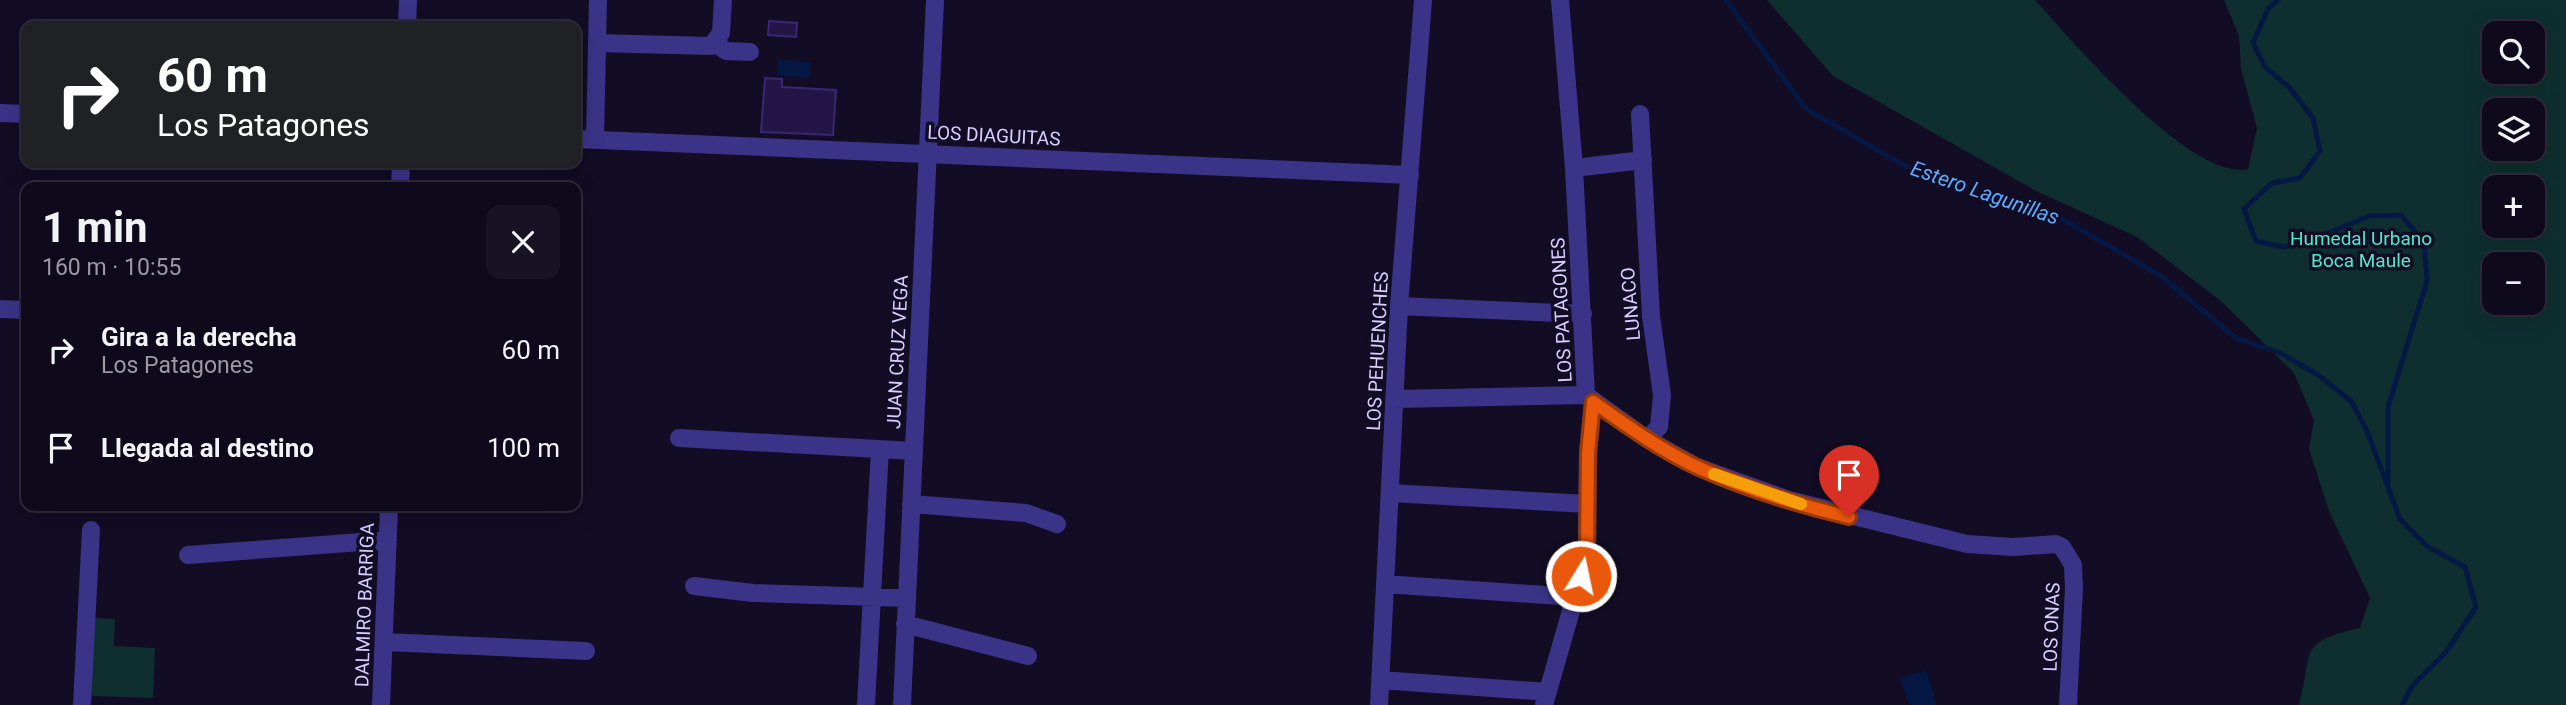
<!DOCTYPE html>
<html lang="es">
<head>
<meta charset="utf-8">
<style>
	:root { --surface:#0e091b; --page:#171224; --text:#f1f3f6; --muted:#9b9aa3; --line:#2e2a3a }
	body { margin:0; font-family:Roboto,sans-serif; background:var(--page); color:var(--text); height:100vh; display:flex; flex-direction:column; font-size:26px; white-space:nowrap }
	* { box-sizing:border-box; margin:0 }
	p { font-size:23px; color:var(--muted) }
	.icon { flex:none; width:38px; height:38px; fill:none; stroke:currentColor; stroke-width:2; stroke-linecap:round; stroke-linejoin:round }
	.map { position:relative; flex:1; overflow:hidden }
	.drawer { position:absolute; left:21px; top:182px; width:560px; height:329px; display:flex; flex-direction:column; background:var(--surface); border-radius:14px; box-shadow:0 7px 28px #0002,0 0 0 2px var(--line) }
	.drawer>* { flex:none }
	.banner { position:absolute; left:21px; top:21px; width:560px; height:147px; border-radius:14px; box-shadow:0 7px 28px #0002,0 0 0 2px var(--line); background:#202124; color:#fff; overflow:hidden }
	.buttons { position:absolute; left:2482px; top:21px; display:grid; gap:14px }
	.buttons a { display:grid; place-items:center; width:63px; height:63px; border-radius:14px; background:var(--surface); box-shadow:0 7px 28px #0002,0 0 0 2px var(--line); font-size:35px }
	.pin { position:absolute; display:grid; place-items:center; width:60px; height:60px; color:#fff; margin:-72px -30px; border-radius:50% 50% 50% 0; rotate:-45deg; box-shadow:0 0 7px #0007 }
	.pin .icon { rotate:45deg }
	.me { position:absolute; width:77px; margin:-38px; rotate:10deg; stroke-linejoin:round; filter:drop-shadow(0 0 5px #0008) }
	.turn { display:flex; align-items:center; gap:24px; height:147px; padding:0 21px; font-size:32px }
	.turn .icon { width:91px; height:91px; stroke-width:2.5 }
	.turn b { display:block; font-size:49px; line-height:60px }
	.round { display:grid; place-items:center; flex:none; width:74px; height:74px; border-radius:14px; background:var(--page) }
	.headline { display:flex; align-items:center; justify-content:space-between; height:119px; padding:0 21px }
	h1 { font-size:42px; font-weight:700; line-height:52px }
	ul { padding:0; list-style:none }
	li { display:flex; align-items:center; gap:21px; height:98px; padding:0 21px }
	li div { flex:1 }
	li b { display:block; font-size:26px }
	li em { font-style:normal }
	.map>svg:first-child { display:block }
	.green { fill:#0f2e2f; fill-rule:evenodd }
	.water { fill:#051844 }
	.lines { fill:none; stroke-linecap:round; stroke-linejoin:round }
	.stream { stroke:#051844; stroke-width:5 }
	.building { fill:#231647; stroke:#3a2675; stroke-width:2 }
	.minor { stroke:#3b3387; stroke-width:18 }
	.route-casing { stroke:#983908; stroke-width:18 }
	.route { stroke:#ea580c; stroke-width:12 }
	.slow { stroke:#f59e0b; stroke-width:12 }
	.labels { text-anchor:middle; stroke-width:7; stroke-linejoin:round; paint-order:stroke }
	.street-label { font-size:19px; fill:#d7cfff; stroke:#120c24 }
	.park-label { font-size:19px; fill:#51e9cc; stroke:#120c24 }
	.water-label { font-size:21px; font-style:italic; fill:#5dabff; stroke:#120c24 }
</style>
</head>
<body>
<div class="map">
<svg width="2566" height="705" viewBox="0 0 2566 705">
	<rect width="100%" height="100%" fill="#120c24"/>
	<path class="green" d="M1767,0h268c37,41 157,182 213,169l9,-41 -16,-59 -2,-33 -15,-36h342v705h-267c15,-56 -3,-62 61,-77l10,-30 -41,-87 -20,-62 5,-29 -20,-47 -73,-72 -84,-64 -101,-46 -203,-115zM2494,33h38v39h-38zM2494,110h38v39h-38zM2494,187h38v39h-38zM2494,264h38v39h-38z
		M94,618l21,1 -1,27 41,2 -2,50 -62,-2z"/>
	<path class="water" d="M778,60l33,2 -1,16 -33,-2z
		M1926,670l11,35h-28l-9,-27z"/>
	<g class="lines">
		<path class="stream" d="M1726,0l80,109 115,66 139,43 101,58 75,62 44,15 38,22 33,26 16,30 33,88 28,28 37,20 11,40 -30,45 -34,34 -10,19
			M2278,0l-10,9 -15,34 12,24 24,20 24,31 7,33 -20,27 -28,5 -28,26 12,32 28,6 32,-9 53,-22 32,-1 23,27 3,39 -39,126v76"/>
	</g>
	<path class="building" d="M769,21l28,2 -1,14 -28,-2z
		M765,78l17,1v8l54,3 -3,45 -72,-3z"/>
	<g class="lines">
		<path class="minor" d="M1560,0l14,168 12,227 61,44 50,28 92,33 178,44 46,3 43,-3 6,3 11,18 1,23 -6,117
			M407,26l1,-26
			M597,43l114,3 10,-13 2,-33
			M715,43l11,8 24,1
			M0,113l26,1
			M1640,114l11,202 11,79 -3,32 -12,12
			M576,139l834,36
			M595,139l3,-139
			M1574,168l69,-8
			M400,187l1,-24
			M1399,306l184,8
			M0,309l26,1
			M1395,399l191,-4
			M679,438l235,13
			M1390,493l197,11
			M911,504l115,9 31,11
			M188,555l200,-15
			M1385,584l190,13
			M694,586l59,7 154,5
			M905,624l123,32
			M385,642l201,9
			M1380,680l168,12
			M82,705l9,-175
			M381,705l8,-199
			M866,705l14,-256
			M902,705l33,-705
			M1379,705l20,-399 24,-306
			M1544,705l43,-150 1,-102 5,-51"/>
	</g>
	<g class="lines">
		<g class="route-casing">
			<path id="route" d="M1581,576l6,-21 1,-102 5,-51c34,24 69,49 106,66 48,21 99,37 150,49"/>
		</g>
		<use href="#route" class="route"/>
		<path class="slow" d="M1714,474l87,30"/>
	</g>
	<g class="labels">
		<g class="street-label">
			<text transform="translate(994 135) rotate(3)" y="7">LOS DIAGUITAS</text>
			<text transform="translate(1630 304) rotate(-95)" y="7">LUNACO</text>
			<text transform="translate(1561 310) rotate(-93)" y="7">LOS PATAGONES</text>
			<text transform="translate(1377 351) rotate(-87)" y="7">LOS PEHUENCHES</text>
			<text transform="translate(897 352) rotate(-87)" y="7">JUAN CRUZ VEGA</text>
			<text transform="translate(364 605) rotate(-88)" y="7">DALMIRO BARRIGA</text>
			<text transform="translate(2051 627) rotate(-88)" y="7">LOS ONAS</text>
		</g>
		<g class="park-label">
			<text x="2361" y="245">Humedal Urbano<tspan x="2361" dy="22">Boca Maule</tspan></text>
		</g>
		<g class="water-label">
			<text transform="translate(1985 193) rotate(19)" y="7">Estero Lagunillas</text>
		</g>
	</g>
</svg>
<div class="buttons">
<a><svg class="icon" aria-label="search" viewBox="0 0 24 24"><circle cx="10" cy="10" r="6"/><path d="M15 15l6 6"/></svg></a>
<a><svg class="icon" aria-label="layers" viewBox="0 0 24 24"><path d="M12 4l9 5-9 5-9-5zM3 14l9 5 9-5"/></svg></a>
<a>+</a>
<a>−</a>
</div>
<div class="pin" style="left:1849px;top:517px;background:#d93025"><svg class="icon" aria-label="arrive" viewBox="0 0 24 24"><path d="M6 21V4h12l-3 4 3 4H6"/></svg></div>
<svg class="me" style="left:1581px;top:576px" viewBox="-20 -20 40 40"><circle r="17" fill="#ea580c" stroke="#fff" stroke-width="3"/><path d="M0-11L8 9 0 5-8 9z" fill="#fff"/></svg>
<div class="banner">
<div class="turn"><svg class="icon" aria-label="right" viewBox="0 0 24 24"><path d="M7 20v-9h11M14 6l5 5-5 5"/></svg><div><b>60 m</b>Los Patagones</div></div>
</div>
<section class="drawer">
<div class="headline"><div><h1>1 min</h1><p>160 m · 10:55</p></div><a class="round"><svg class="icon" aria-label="close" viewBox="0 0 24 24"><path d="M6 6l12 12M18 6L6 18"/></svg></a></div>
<ul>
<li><svg class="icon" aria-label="right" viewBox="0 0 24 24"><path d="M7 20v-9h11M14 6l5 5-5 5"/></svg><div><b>Gira a la derecha</b><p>Los Patagones</p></div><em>60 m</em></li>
<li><svg class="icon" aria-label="arrive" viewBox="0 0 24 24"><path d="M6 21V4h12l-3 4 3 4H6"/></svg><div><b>Llegada al destino</b></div><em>100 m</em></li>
</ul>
</section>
</div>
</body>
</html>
